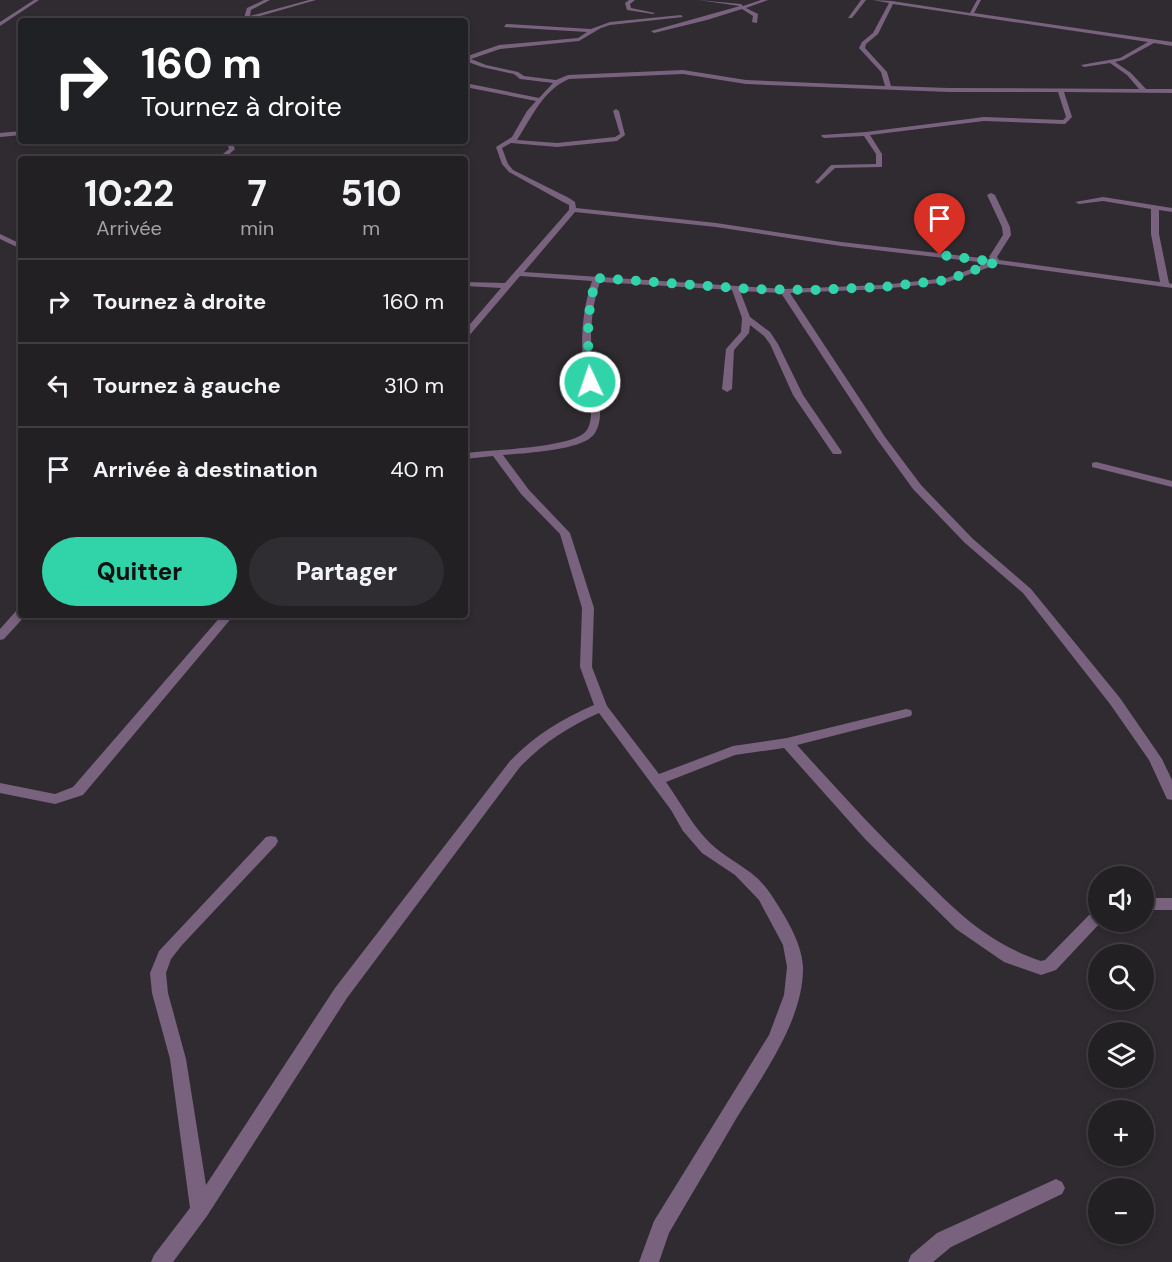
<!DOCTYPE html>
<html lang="fr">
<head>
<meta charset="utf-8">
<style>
	:root { --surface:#232024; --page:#2f2d31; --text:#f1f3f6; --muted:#a3a3a6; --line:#403e41; --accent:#31d4a9 }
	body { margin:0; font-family:"DM Sans",sans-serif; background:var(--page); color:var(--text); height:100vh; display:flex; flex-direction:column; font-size:22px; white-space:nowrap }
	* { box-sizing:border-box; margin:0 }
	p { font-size:20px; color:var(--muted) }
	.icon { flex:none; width:33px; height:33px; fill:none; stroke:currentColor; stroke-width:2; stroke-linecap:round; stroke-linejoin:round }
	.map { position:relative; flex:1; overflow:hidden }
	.details { position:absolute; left:18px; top:156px; width:450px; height:462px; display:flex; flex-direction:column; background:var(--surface); border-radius:6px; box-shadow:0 3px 9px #0003,0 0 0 2px var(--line) }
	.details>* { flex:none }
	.guide { position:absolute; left:18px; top:18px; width:450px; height:126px; border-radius:6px; box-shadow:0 3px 9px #0003,0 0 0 2px var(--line); background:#202124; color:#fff; overflow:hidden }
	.fabs { position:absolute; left:1088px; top:866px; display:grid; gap:12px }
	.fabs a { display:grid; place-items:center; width:66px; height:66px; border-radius:50%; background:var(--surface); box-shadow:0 3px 9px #0003,0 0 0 2px var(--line); font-size:30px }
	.pin { position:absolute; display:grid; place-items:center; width:51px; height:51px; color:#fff; margin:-62px -26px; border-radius:50% 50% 50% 0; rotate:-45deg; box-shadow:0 0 6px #0007 }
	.pin .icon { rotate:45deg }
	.me { position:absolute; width:66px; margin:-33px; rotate:357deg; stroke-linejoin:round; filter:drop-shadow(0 0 4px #0008) }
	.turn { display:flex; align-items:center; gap:21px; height:126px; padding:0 24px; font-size:27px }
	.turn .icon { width:78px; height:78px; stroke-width:2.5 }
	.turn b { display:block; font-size:42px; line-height:51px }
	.eta { display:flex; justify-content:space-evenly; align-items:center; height:102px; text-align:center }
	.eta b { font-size:36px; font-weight:800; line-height:42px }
	.cta { display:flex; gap:12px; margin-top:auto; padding:12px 24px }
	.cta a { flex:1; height:69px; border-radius:36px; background:var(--accent); color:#111; font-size:24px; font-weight:800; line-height:69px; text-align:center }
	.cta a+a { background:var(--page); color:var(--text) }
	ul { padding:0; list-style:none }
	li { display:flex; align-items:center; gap:18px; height:84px; padding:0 24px; border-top:2px solid var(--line) }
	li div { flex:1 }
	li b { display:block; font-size:22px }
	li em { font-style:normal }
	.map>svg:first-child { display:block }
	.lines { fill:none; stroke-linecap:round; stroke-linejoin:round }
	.minor { fill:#78627d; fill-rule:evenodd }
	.route { stroke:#31d4a9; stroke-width:10; stroke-dasharray:0 18 }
</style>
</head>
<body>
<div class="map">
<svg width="1172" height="1262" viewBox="0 0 1172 1262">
	<rect width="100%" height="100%" fill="#2f2b30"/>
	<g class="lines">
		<path class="minor" d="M34,0h5l-39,26v-4z
			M264,0h6l-19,10 -1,6 59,-16h7l-73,21 4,-13z
			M629,0h6l-5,4 1,4 24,5 -2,1 -26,-4 -2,-7z
			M698,0l43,4 2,2 18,-6h7l-22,8 12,6 -1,9 -5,-1 1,-6 -11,-7 -35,11 -53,13 -3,-2 89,-25z
			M861,0h5l-14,18h-4z
			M873,0l19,1 78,12 7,-13h4l-7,13 198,29v4l-18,-3 -31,17 -8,2 16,11 15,16h26v4l-108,-1 8,25 -7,7 -81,-3 -114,14 12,19v13l-47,1 -17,16 -3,-2 16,-17 45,-1v-10l-12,-18 -40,2 -3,-2 1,-1 44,-3 118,-15 79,3 3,-3 -8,-25h-109l-203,-8 -63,-10 -114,5c-26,11 -37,38 -52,61l40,3 58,-6 5,-3 -7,-23 3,-2 3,2 6,24 -8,6 -60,6 -46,-4 -9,5 6,16 5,6 56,28 6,4 1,6 140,15 125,19 149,17 -1,-2 14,-22 -1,-8 -15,-32 4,-2 4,2 15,32 1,8 -14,22 2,3 161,22 -9,-48v-25l-48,-8 -24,3 -4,-2 28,-5 69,11v4l-13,-2v24l10,49 3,1v4l-174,-24 -50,18 -66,7 -92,4 95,144 36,48 52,54 58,50 89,109 42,61 10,21v20l-5,-1 -18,-39 -39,-56 -87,-111 -58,-50 -52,-54 -37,-51 -95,-145 -41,-2 10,26 20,15 8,12 25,51 39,57 -1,2h-8l-40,-59 -23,-51 -6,-8 -14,-11 -1,8 -15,17 -2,39 -5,3 -5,-3 4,-40 15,-17 1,-14 -10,-28 -132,-8c-11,32 -11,67 -5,101 1,10 6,21 5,31 0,9 -3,20 -11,25 -19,12 -64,14 -86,16l26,35 41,43 24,75 -2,59 15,39 52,68 74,-28 54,-8 119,-29 5,1 1,3 -1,3 -114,29c38,42 76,84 116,123 41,41 72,74 128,93l4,-1 48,-49 5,-2v12h4l-46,49 -15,5 -37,-13 -48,-33 -90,-89 -82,-92 -49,7 -69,27c15,21 27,45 45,62 19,18 43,25 59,49 14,21 32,49 33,74 1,53 -41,109 -67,152 -22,38 -45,76 -67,114l-10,29h-20l15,-41 115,-186 15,-40 3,-28 -4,-22 -24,-45 -24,-25 -33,-22 -19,-22 -12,-21 -72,-97c-31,14 -56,30 -79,54l-173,231 -140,218 -34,46h-22l3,-7 36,-47 -20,-149 -18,-66 -2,-20 9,-22 107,-114 5,-1 5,1 2,4 -2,4 -94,100 -11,14 -5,14 2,20 18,66 20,126 129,-197 175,-227c25,-26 52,-42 84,-56l-14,-38 2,-59 -22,-74 -39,-40 -28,-38 -28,3v-6c25,-3 99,-5 118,-19 6,-4 8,-13 8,-21 0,-10 -4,-21 -6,-31 -5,-34 -4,-69 7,-101l-72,-5 -52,61 -3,1v-8l36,-42 -36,-2v-4l40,1 64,-73v-5l-6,-3 -54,-30 -7,-8 -6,-17 16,-10 15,-26 9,-10 -71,-14v-4l74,15 14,-15 -33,-4 -6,-5 -32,-7 -17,-6v-4l34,-12 79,-7 9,-6 -83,-5 2,-3 85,5 19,-7 71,-7 2,2 -73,8 -9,3 -22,13 -79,8 -29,10 15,6 32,7 6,4 32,4 12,-5 115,-5 63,10 139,6 -4,-14 -22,-24 3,-6 11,-9 16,-30zM893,4l255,38 -28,16 -39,7 3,2 26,-4 17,12 12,14 -190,-1 -58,-2 -4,-14 -22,-24 1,-4 12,-10zM575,212l141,15 125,19 146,17 -40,15 -65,7 -98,4 -260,-17z
			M21,131v4l-21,2v-4z
			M226,141h6l3,8 -11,10h-7l12,-10z
			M0,234l21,10v5l-21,-10z
			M1096,462l76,19v6l-80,-20v-4z
			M21,609v6l4,1 -21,23 -4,1v-11l17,-19z
			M222,615h12l-151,180 -28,9 -55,-11v-10l55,11 18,-7z
			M1143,898h29v12h-29z
			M1056,1179l6,3 3,6 -3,6 -111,53 -18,15h-25l3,-7 26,-22z"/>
	</g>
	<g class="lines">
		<path class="route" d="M590,382c-2,-35 -5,-71 7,-104l154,11 62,1 69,-3 66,-7 48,-18 -56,-7"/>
	</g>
</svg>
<div class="fabs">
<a><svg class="icon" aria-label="sound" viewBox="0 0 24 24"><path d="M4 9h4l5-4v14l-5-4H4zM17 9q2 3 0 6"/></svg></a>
<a><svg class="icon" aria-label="search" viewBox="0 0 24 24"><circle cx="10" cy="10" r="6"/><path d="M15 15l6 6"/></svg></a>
<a><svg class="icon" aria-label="layers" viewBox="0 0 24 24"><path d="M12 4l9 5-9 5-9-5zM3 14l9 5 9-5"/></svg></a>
<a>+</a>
<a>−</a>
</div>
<div class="pin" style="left:940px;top:255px;background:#d93025"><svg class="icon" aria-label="arrive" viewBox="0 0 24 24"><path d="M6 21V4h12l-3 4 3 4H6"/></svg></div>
<svg class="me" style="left:590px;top:382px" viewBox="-20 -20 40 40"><circle r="17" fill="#31d4a9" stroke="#fff" stroke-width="3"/><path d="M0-11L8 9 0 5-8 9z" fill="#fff"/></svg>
<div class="guide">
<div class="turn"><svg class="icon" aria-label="right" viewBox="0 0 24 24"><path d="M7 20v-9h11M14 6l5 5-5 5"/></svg><div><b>160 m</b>Tournez à droite</div></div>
</div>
<section class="details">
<div class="eta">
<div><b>10:22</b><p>Arrivée</p></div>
<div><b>7</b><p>min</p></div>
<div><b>510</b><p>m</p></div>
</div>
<ul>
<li><svg class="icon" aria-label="right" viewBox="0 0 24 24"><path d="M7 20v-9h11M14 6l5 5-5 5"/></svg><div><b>Tournez à droite</b></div><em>160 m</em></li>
<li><svg class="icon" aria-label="left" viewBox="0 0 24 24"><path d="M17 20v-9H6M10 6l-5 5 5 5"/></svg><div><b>Tournez à gauche</b></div><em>310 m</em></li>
<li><svg class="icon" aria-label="arrive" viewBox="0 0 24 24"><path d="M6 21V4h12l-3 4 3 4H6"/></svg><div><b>Arrivée à destination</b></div><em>40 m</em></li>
</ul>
<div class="cta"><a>Quitter</a><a>Partager</a></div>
</section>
</div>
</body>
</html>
